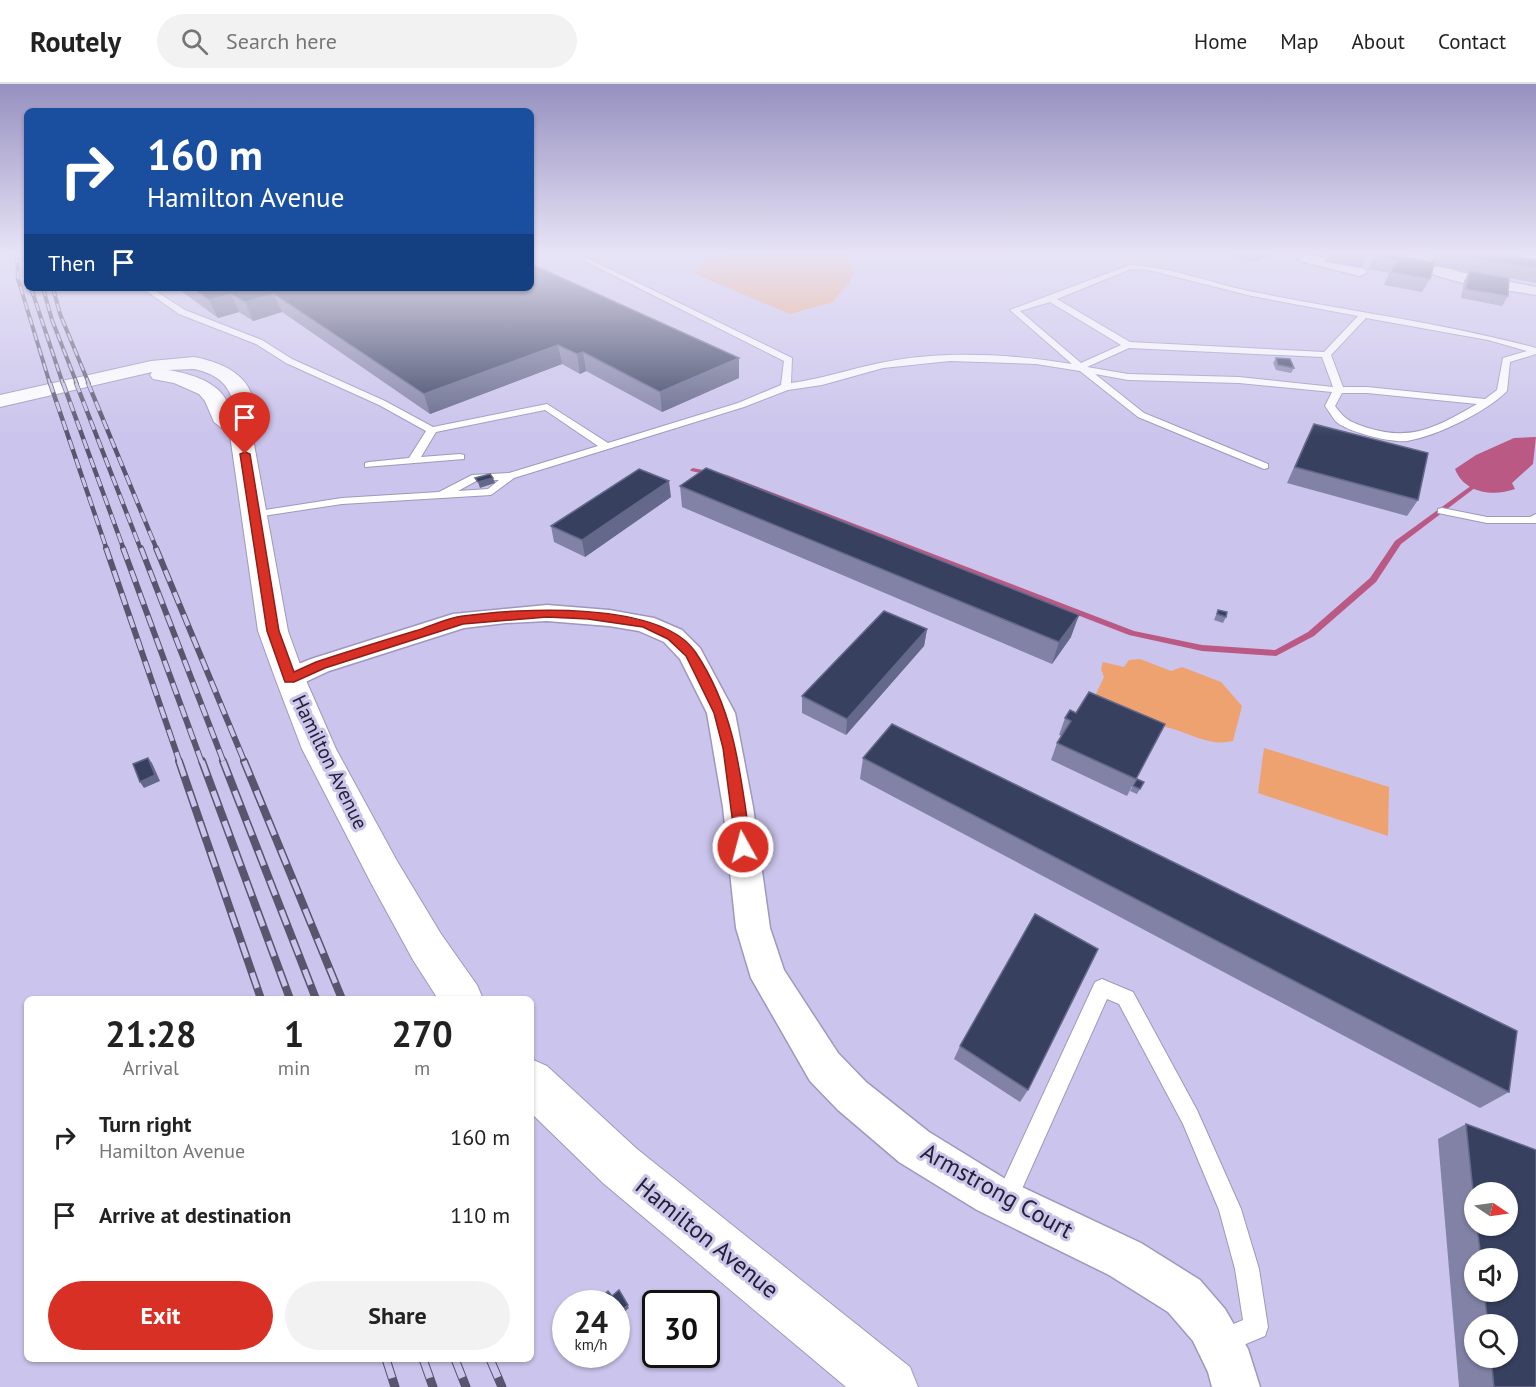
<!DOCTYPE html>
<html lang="en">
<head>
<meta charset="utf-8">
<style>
	:root { --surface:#fff; --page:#f2f2f2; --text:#222; --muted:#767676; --line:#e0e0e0; --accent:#d93025 }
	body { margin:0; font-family:"PT Sans",sans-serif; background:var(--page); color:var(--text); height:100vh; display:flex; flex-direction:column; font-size:22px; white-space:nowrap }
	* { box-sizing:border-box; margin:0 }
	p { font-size:20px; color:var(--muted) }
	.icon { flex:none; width:33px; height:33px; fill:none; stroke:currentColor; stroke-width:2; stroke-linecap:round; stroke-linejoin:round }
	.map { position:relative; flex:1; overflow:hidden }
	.details { position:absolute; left:24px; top:912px; width:510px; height:366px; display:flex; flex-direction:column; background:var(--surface); border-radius:9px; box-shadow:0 2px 4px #0004 }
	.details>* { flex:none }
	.hud { position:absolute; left:24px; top:24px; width:510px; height:183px; border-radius:9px; box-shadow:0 2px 4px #0004; background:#1a4fa0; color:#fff; overflow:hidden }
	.needle { width:39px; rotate:103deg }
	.buttons { position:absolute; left:1464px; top:1098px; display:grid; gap:12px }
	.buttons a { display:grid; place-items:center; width:54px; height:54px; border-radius:50%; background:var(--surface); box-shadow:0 2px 4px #0004; font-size:30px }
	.speed { position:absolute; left:552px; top:1206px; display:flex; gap:12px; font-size:30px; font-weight:700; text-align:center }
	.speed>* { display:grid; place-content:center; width:78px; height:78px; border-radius:50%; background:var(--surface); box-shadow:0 2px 4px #0004; line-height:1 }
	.speed small { font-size:15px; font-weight:400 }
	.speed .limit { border:3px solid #111; border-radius:9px; background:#fff; color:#111 }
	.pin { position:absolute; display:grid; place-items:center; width:51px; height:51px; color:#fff; margin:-62px -26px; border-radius:50% 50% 50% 0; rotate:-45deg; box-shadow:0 0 6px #0007 }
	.pin .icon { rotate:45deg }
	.me { position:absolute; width:66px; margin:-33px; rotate:353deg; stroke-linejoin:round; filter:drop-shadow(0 0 4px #0008) }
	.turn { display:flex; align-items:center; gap:21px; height:126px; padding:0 24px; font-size:27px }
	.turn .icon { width:78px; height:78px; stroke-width:2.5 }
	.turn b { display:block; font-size:42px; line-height:51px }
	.then { display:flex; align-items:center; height:57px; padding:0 24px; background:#0003; gap:12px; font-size:22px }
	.eta { display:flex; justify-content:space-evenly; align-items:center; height:102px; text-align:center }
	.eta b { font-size:36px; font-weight:700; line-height:42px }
	.action { display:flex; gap:12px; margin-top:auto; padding:12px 24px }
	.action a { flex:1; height:69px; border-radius:36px; background:var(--accent); color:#fff; font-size:24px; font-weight:700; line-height:69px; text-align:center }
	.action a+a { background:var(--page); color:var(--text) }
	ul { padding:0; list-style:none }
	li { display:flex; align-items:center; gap:18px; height:78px; padding:0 24px }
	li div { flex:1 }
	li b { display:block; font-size:22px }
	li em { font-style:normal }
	header { display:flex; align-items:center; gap:36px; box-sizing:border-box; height:84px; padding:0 30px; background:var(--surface); border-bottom:2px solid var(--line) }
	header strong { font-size:28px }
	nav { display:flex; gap:33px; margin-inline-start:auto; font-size:21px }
	.search { width:420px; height:54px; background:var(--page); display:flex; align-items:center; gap:15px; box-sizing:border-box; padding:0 21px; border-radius:33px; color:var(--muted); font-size:22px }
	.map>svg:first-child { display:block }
	.green { fill:#eea270 }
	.water { fill:#bb5985 }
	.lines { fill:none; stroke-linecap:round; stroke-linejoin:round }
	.stream { fill:#bb5985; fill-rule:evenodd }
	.lane-casing { stroke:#9f97be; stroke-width:2 }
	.street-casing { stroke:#9f97be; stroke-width:3 }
	.secondary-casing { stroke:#9f97be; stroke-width:2 }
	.lane { fill:#fff; fill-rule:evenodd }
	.street { fill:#fff; fill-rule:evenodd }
	.secondary { fill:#fff; fill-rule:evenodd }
	.rail-far4-casing { stroke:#59556c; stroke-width:4 }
	.rail-far3-casing { stroke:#59556c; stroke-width:4.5 }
	.rail-far2-casing { stroke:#59556c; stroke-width:6 }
	.rail-far1-casing { stroke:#59556c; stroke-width:8 }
	.rail-casing { stroke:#59556c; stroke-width:9 }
	.rail-far4 { stroke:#cbc4ec; stroke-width:2; stroke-dasharray:8; stroke-linecap:butt }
	.rail-far3 { stroke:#cbc4ec; stroke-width:3; stroke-dasharray:10; stroke-linecap:butt }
	.rail-far2 { stroke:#cbc4ec; stroke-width:4; stroke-dasharray:12; stroke-linecap:butt }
	.rail-far1 { stroke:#cbc4ec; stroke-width:5; stroke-dasharray:16; stroke-linecap:butt }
	.rail { stroke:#cbc4ec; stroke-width:7; stroke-dasharray:20; stroke-linecap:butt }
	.wall { fill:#8282a6; fill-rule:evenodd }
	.shaded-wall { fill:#64688a }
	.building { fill:#384060; stroke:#64688a; stroke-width:1.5 }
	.route { fill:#d93025; stroke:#8d1f18; stroke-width:1.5 }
	.labels { text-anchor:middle; stroke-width:6; stroke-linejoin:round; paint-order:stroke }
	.street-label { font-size:20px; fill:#23202f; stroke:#cbc4ec }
	.near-street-label { font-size:24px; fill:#23202f; stroke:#cbc4ec }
</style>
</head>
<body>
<header>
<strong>Routely</strong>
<div class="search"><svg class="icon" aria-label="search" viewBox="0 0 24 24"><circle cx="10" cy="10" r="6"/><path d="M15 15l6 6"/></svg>Search here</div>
<nav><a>Home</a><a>Map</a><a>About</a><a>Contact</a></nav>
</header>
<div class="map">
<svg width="1536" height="1303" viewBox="0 0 1536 1303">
	<rect width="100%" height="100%" fill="#cbc4ec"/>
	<path class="green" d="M724,171h124l7,19 -22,28 -43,12 -95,-40 7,-12z
		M1140,575l31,12 11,-4 39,15 21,24 -9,35c-30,7 -50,-15 -79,-15l-61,-26 11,-23 -3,-8 2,-7 21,5 5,-7z
		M1264,664l125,39 -1,49 -130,-43z"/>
	<path class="water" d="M1536,353l-3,27 -21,19 3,6c-22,8 -51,4 -60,-20l21,-14 38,-17z"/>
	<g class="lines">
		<path class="stream" d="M693,384l34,7 407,156 68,14 73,5 33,-18 62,-54 25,-37 84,-61 5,1 -83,63 -25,38 -62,54 -38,20 -74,-5 -73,-16 -406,-157 -32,-7 -1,-1z"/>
		<g class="lane-casing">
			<path id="lane" d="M573,171h8l211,103 -1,25c31,-4 59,-14 89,-20 61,-13 131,-9 192,1l-62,-54 120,-45c42,2 83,19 124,27 94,19 190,31 282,56v6l-26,8 -3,29c-21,21 -70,45 -100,50 -15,2 -54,-8 -68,-17 -5,-3 -10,-13 -14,-18l7,-14 -93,-9 -111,-3 -33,-6 49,39 124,51v4l-4,1 -126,-52 -58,-46 -44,-7 -86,-3 -67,7 -61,17 -34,5 -44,17 -230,71 -23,17 -149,9 -86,13 -4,-1v-4l90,-14 97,-6 33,-17 37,-2 89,-27 -53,-36 -109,22 -15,25 39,-3 4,1v4l-99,8v-4l4,-1 40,-4 17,-27 -47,-26 -93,-42 -30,-19 -77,-30 -37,-26h9l34,22 77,30 30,19 93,42 48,26 114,-23 61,39 130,-40 43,-18 3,-24zM1131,185l17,1 104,26 106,20 -34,36 -194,-10 -73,-43zM1050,218l71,43 -40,18 -61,-52zM1366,234l122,22 39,11 -24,7 -6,32 -12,9 -118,-12h-24l-12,-32zM1129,264l193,9 11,30 -94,-10 -111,-3 -41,-7zM1342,309h25l110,11c-39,22 -64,38 -109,24 -17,-6 -22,-7 -33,-22zM478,396h21l-11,9 -30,2z
				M1442,424l45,9h43l6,-3v9h-49l-49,-10v-4z
				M1102,895l31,13 64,118 44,99 18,60 9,58 -3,9 -43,18 -9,-3 -3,-9 3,-9 30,-13 -8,-51 -16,-59 -36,-86 -64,-120 -12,-5 -94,210 -8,3 -8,-3 -3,-8 101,-219z"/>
		</g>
		<g class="street-casing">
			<path id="street" d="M1298,171h14l53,14 2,3 -7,4 -60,-15z
				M1404,171h16l39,17 77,15v8c-36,-7 -108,-11 -132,-40z
				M1522,171h14v6l-12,-3z
				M547,521l62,5 45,8 28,12 18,18 35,65 18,94 17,121 14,42 54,83 28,29 63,50 78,48 134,63 59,37 25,29 23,40 12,38h-48l-4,-15 -15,-31 -25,-29 -59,-37 -132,-65 -78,-48 -61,-52 -28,-29 -59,-103 -15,-50 -13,-121 -16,-94 -27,-54 -16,-17 -25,-11 -30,-5 -62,-5 -41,2 -42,5 -135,43 -30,14 -9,2 -9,-2 -4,-7 4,-7 30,-12 142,-45z"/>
		</g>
		<g class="secondary-casing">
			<path id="secondary" d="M194,273c42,8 70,29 58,76l36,198 17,47 31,71 61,112 44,73 36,51 6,14h-45l-25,-39 -42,-77 -69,-134 -27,-71 -17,-47 -28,-196 -16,-13 -9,-21 -6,-7 -25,-11 -21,-4 -3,-4 2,-3 -152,35v-12l151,-34zM194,285c25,5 41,19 40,47 -4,-6 -6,-12 -9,-18 -11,-18 -38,-25 -57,-28z
				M531,975l16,7 90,83 273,218 8,20h-72l-243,-204 -72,-70z"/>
		</g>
		<use href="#lane" class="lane"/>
		<use href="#street" class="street"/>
		<use href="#secondary" class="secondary"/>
		<g class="rail-far4-casing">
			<path id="rail-far4" d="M17,171l1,24 32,105
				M31,204l32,96
				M43,204l9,32 25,64
				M53,204l7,26 29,70"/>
		</g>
		<g class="rail-far3-casing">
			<path id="rail-far3" d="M50,299l57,167
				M63,299l61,167
				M76,299l65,167
				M88,299l69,167"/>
		</g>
		<g class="rail-far2-casing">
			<path id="rail-far2" d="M106,464l74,215
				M123,464l79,215
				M141,464l83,215
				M156,464l89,215"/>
		</g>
		<g class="rail-far1-casing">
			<path id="rail-far1" d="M179,677l82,238
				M202,677l88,238
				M223,677l93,238
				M244,677l98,238"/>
		</g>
		<g class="rail-casing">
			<path id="rail" d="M386,1275l9,28
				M423,1275l10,28
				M455,1275l11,28
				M490,1275l12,28"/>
		</g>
		<use href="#rail-far4" class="rail-far4"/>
		<use href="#rail-far3" class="rail-far3"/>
		<use href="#rail-far2" class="rail-far2"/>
		<use href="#rail-far1" class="rail-far1"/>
		<use href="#rail" class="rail"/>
	</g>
	<path class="wall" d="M1229,171h39l-12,7z
		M1329,171h39l-7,13 -36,-6z
		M1375,171l57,6 3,-6h69l32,5v23l-27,-5 -1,18 -6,10 -41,-8 3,-17 5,-9 -36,-6 -3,13 -8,13 -38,-7 5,-12 -21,-4z
		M177,204h354l208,90 -77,34 -76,-41 -6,3 -18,-10 -132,50 -148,-102 -29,9 -14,-9 -21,6z
		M1276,274l18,10 -3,5 -15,-3 -3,-7z
		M1314,340l104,76 -11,16 -120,-33 19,-43z
		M680,402l391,151 -19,27 -370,-157z
		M671,413l-86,60 -31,-15 -3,-16z
		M1218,526l8,7 -3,6 -9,-3z
		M927,545l-3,17 -78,89 -44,-22v-17z
		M1076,629l89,11 -38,72 -76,-36 6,-17 5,-7 -3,-1 6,-17z
		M863,674l646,334 -29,16 -620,-329z
		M1137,695l7,3 -7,12 -7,-3z
		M960,962l68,44 -8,12 -66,-43z
		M1466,1040l70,26v237h-77l-21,-248zM1474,1108h34v34h-34zM1474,1174h34v34h-34zM1474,1240h34v34h-34z"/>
	<path class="shaded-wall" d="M1259,171h9l-12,7z
		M231,210l8,18 -21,6 -9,-18z
		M274,210l8,18 -29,9 -8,-19z
		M558,261l4,19 -132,50 -6,-20z
		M583,268l3,19 -6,3 -3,-20z
		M739,274v20l-77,34 -2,-20z
		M493,394l2,5 -15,5 -2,-6z
		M669,397l2,16 -86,60 -3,-17z
		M1079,531l-8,22 -19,27 7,-22z
		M927,545l-3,17 -78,89 1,-16z
		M148,674l4,5 8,18 -16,7 -4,-6z
		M619,1206l10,18 -6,5 2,4 -9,8v-4l5,-10z"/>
	<path class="building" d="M1375,171h19l41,7 -5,17 -39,-7 5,-12 -22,-4z
		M1455,171h49l32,5v8z
		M531,180l208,94 -79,34 -77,-40 -6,2 -19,-9 -134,49 -150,-100 -29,8 -14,-8 -22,6 -16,-12h338z
		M1469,187l40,7 -1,18 -42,-7z
		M1276,274l14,1 4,9 -16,-3z
		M1314,340l114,29 -10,47 -123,-33z
		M706,384l373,147 -20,27 -379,-156z
		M639,385l30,12 -87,59 -31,-14z
		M490,390l3,4 -15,4 -3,-4z
		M1218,526l9,2 -1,5 -9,-3z
		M884,527l43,18 -80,90 -45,-23z
		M1089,608l76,32 -29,55 -79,-36 14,-22 -6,-3 5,-8 6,3z
		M892,640l625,307 -8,61 -646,-334z
		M148,674l7,17 -15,7 -7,-18z
		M1137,695l7,3 -4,7 -7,-3z
		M1035,830l63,35 -70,141 -68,-44z
		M1466,1040l70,26v237h-42l-3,-29h17v-34h-20l-4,-32h24v-34h-27l-4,-32h31v-34h-34v8z
		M619,1206l9,15 -7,6 2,4 -7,6v-17h-22l14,-13 4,5z"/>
	<linearGradient id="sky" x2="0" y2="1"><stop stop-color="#9690c0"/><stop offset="0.48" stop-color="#e8e4f6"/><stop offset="1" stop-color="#e8e4f6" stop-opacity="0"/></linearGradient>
	<rect width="1536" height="353" fill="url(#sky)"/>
	<path class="route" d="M245,368l5,2 29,177 15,41 22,-10c33,-11 66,-21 99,-31 16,-5 32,-13 48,-15 56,-8 199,-16 233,37 40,60 45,125 55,194l-2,5 -6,1 -7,-6 -13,-99 -9,-35 -28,-57 -18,-17 -25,-12 -55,-8 -41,-2 -84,7 -138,44 -31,14h-9l-18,-51 -27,-177z"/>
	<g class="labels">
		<g class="street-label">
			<text transform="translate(330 678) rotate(64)" y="7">Hamilton Avenue</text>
		</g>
		<g class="near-street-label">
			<text transform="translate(997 1107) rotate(29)" y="8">Armstrong Court</text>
			<text transform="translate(707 1154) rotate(39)" y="8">Hamilton Avenue</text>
		</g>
	</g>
</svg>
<div class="buttons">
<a><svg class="needle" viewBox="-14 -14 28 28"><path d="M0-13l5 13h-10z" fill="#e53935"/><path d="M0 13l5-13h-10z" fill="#767676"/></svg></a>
<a><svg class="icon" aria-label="sound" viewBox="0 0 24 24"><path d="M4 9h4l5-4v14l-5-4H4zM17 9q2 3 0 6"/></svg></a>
<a><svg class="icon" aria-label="search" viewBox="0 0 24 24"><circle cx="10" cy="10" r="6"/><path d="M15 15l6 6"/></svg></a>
</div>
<div class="speed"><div>24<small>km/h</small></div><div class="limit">30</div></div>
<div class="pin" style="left:245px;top:370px;background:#d93025"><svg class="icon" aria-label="arrive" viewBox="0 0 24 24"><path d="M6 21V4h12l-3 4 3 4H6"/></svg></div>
<svg class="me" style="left:743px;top:763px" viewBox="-20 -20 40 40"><circle r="17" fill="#d93025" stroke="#fff" stroke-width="3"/><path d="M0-11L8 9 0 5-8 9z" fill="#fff"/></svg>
<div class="hud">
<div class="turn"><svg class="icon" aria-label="right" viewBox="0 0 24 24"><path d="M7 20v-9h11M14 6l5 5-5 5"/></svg><div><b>160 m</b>Hamilton Avenue</div></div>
<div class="then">Then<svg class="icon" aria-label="arrive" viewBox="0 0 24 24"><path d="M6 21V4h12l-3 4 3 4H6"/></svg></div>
</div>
<section class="details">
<div class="eta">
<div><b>21:28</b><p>Arrival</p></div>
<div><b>1</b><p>min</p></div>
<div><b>270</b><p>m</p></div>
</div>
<ul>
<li><svg class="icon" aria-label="right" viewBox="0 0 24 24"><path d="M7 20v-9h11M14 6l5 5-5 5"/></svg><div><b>Turn right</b><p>Hamilton Avenue</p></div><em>160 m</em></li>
<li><svg class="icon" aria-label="arrive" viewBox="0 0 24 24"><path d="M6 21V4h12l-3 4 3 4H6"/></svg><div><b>Arrive at destination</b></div><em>110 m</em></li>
</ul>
<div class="action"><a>Exit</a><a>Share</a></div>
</section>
</div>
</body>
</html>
